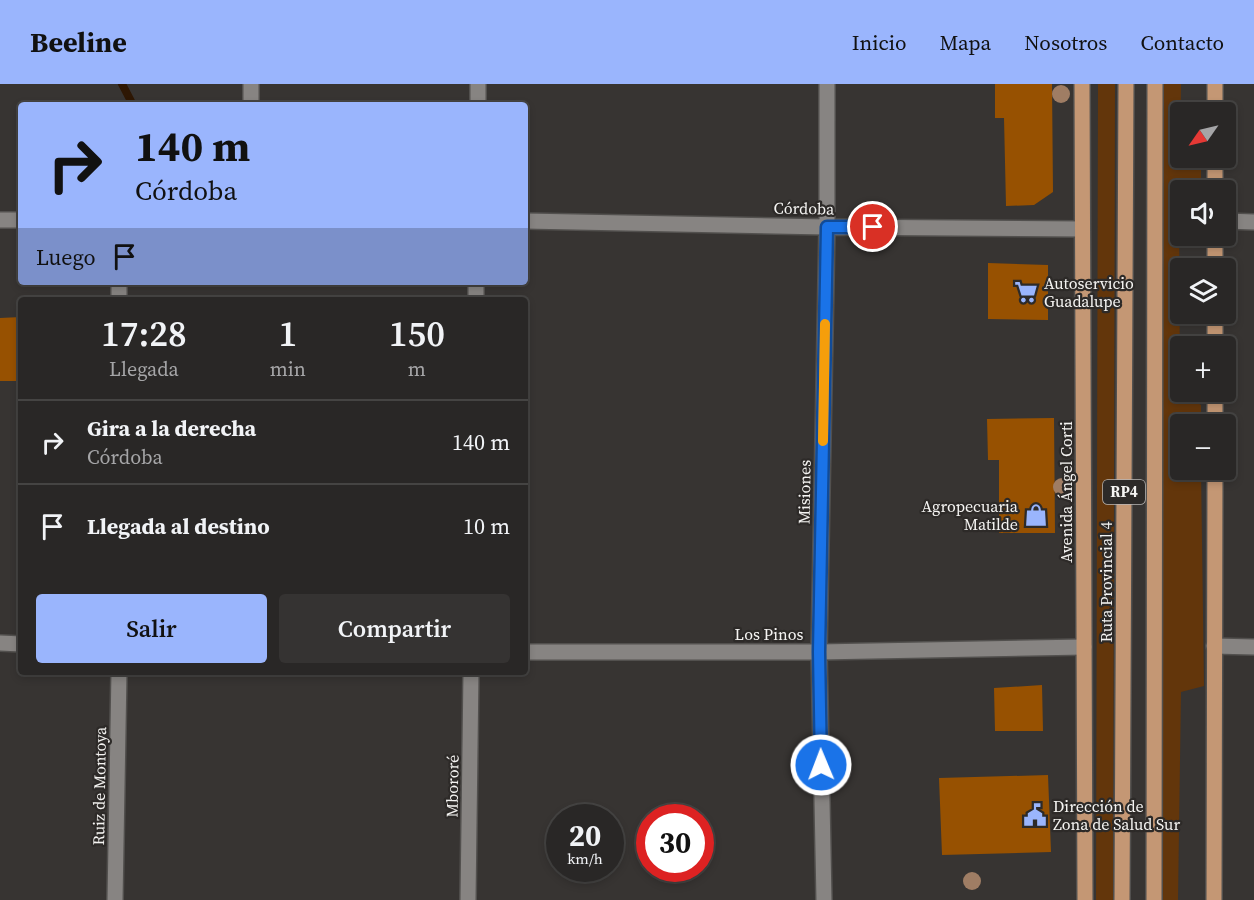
<!DOCTYPE html>
<html lang="es">
<head>
<meta charset="utf-8">
<style>
	:root { --surface:#292726; --page:#353332; --text:#f1f3f6; --muted:#a5a5a7; --line:#454443; --accent:#9ab5fd }
	body { margin:0; font-family:"Source Serif 4",serif; background:var(--page); color:var(--text); height:100vh; display:flex; flex-direction:column; font-size:22px; white-space:nowrap }
	* { box-sizing:border-box; margin:0 }
	p { font-size:20px; color:var(--muted) }
	.icon { flex:none; width:33px; height:33px; fill:none; stroke:currentColor; stroke-width:2; stroke-linecap:round; stroke-linejoin:round }
	.map { position:relative; flex:1; overflow:hidden }
	.side { position:absolute; left:18px; top:213px; width:510px; height:378px; display:flex; flex-direction:column; background:var(--surface); border-radius:6px; box-shadow:0 3px 9px #0003,0 0 0 2px var(--line) }
	.side>* { flex:none }
	.guide { position:absolute; left:18px; top:18px; width:510px; height:183px; border-radius:6px; box-shadow:0 3px 9px #0003,0 0 0 2px var(--line); background:#9ab5fd; color:#111; overflow:hidden }
	.needle { width:39px; rotate:236deg }
	.buttons { position:absolute; left:1170px; top:18px; display:grid; gap:12px }
	.buttons a { display:grid; place-items:center; width:66px; height:66px; border-radius:6px; background:var(--surface); box-shadow:0 3px 9px #0003,0 0 0 2px var(--line); font-size:30px }
	.speed { position:absolute; left:546px; top:720px; display:flex; gap:12px; font-size:30px; font-weight:700; text-align:center }
	.speed>* { display:grid; place-content:center; width:78px; height:78px; border-radius:50%; background:var(--surface); box-shadow:0 3px 9px #0003,0 0 0 2px var(--line); line-height:1 }
	.speed small { font-size:15px; font-weight:400 }
	.speed .limit { border:9px solid #d22; background:#fff; color:#111 }
	.pin { position:absolute; display:grid; place-items:center; width:51px; height:51px; color:#fff; margin:-26px; border:3px solid #fff; border-radius:50%; box-shadow:0 2px 6px #0007 }
	.me { position:absolute; width:66px; margin:-33px; rotate:359deg; stroke-linejoin:round; filter:drop-shadow(0 0 4px #0008) }
	.turn { display:flex; align-items:center; gap:21px; height:126px; padding:0 18px; font-size:27px }
	.turn .icon { width:78px; height:78px; stroke-width:2.5 }
	.turn b { display:block; font-size:42px; line-height:51px }
	.then { display:flex; align-items:center; height:57px; padding:0 18px; background:#0003; gap:12px; font-size:22px }
	.eta { display:flex; justify-content:space-evenly; align-items:center; height:102px; text-align:center }
	.eta b { font-size:36px; font-weight:600; line-height:42px }
	.primary-button { display:flex; gap:12px; margin-top:auto; padding:12px 18px }
	.primary-button a { flex:1; height:69px; border-radius:6px; background:var(--accent); color:#111; font-size:24px; font-weight:600; line-height:69px; text-align:center }
	.primary-button a+a { background:var(--page); color:var(--text) }
	ul { padding:0; list-style:none }
	li { display:flex; align-items:center; gap:18px; height:84px; padding:0 18px; border-top:2px solid var(--line) }
	li div { flex:1 }
	li b { display:block; font-size:22px }
	li em { font-style:normal }
	header { display:flex; align-items:center; gap:36px; box-sizing:border-box; height:84px; padding:0 30px; background:var(--accent); color:#111 }
	header strong { font-size:28px }
	nav { display:flex; gap:33px; margin-inline-start:auto; font-size:21px }
	.map>svg:first-child { display:block }
	.green { fill:#63360b }
	.lines { fill:none; stroke-linecap:round; stroke-linejoin:round }
	.stream { stroke:#2e1704; stroke-width:8 }
	.building { fill:#975101 }
	.minor-casing { stroke:#52504e; stroke-width:18 }
	.major-casing { stroke:#52504e; stroke-width:18 }
	.minor { stroke:#878482; stroke-width:15 }
	.major { stroke:#c49774; stroke-width:15 }
	.tree { fill:#9f7d64 }
	.route-casing { stroke:#114b97; stroke-width:15 }
	.route { stroke:#1a73e8; stroke-width:10 }
	.slow { stroke:#f59e0b; stroke-width:10 }
	.labels { text-anchor:middle; stroke-width:4.5; stroke-linejoin:round; paint-order:stroke }
	.shield { fill:#2d2a28; stroke:#b9b7b5; stroke-width:1.5 }
	.shield-label { font-size:15px; font-weight:bold; fill:#f5f4f2 }
	.street-label { font-size:16px; fill:#f5f4f2; stroke:#2d2a28 }
	.poi-label { font-size:16px; fill:#f5f4f2; stroke:#2d2a28; text-anchor:start }
</style>
</head>
<body>
<header>
<strong>Beeline</strong>
<nav><a>Inicio</a><a>Mapa</a><a>Nosotros</a><a>Contacto</a></nav>
</header>
<div class="map">
<svg width="1254" height="816" viewBox="0 0 1254 816">
	<rect width="100%" height="100%" fill="#373432"/>
	<path class="green" d="M1098,0h17l-2,816h-17z
		M1161,0h20l-1,74h12l9,8v24h-21l-1,8 1,195 21,12v19h-21v46h21l3,216 -23,6 -3,208h-16z"/>
	<g class="lines">
		<path class="stream" d="M122,0l11,21"/>
	</g>
	<path class="building" d="M995,0h57l1,108 -19,13 -28,1 -2,-88h-9z
		M988,179l60,2v55l-60,-1z
		M21,233v64h-21v-63z
		M1054,334l1,115h-56v-73h-11l-1,-41z
		M1042,601l1,46h-48l-1,-43z
		M1048,691l3,77 -109,3 -3,-77z"/>
	<g class="lines">
		<g class="minor-casing">
			<path id="minor" d="M251,21v-21
				M478,21v-21
				M0,136h21
				M525,137l302,6 255,2
				M1226,137l28,1
				M119,198v18
				M476,216v-18
				M0,559l21,1
				M1214,562l40,1
				M525,568h294l265,-5
				M115,816l4,-228
				M468,816l3,-228
				M824,816l-5,-248 8,-425v-143"/>
		</g>
		<g class="major-casing">
			<path id="major" d="M1082,0l3,816
				M1215,28v-28
				M1215,106v-32
				M1215,184v-32
				M1215,262v-32
				M1215,340v-32
				M1122,816l4,-816
				M1154,816l1,-816
				M1214,816l1,-430"/>
		</g>
		<use href="#minor" class="minor"/>
		<use href="#major" class="major"/>
	</g>
	<g class="tree">
		<circle cx="1061" cy="10" r="9"/>
		<circle cx="1062" cy="403" r="9"/>
		<circle cx="972" cy="797" r="9"/>
	</g>
	<g class="lines">
		<g class="route-casing">
			<path id="route" d="M821,681l-2,-113 8,-425h46"/>
		</g>
		<use href="#route" class="route"/>
		<path class="slow" d="M823,357l2,-117"/>
	</g>
	<defs>
		<g id="supermarket-bare" transform="scale(1.8)"><path d="M-6-5.5h2.5l.6 2H6L4.5 2H-2.5L-4.4-4H-6ZM-1.5 3.2a1.3 1.3 0 1 0 .1 0ZM3 3.2a1.3 1.3 0 1 0 .1 0Z" fill="#9ab5fd" stroke="#2d2a28" stroke-width="2.5" paint-order="stroke"/></g>
		<g id="shop-bare" transform="scale(1.8)"><path d="M-5-2.5h2.3a2.7 3.5 0 0 1 5.4 0H5L5.5 6h-11ZM-1.5-2.5h3a1.5 2.3 0 0 0-3 0Z" fill="#9ab5fd" stroke="#2d2a28" stroke-width="2.5" paint-order="stroke"/></g>
		<g id="civic-bare" transform="scale(1.8)"><path d="M-.6-6.5H3V-4.5H.6V-3L4-1V1h2V6H-6V1h2V-1L-.6-3ZM-1.2 2.5V6h2.4V2.5Z" fill="#9ab5fd" stroke="#2d2a28" stroke-width="2.5" paint-order="stroke"/></g>
	</defs>
	<g fill-rule="evenodd">
		<use href="#supermarket-bare" x="1026" y="208"/>
		<use href="#shop-bare" x="1036" y="431"/>
		<use href="#civic-bare" x="1035" y="731"/>
	</g>
	<g class="labels">
		<rect class="shield" x="1103" y="396" width="42" height="24" rx="4.5"/>
		<g class="shield-label">
			<text x="1124" y="413">RP4</text>
		</g>
		<g class="street-label">
			<text transform="translate(804 124) rotate(1)" y="6">Córdoba</text>
			<text transform="translate(804 408) rotate(-89)" y="6">Misiones</text>
			<text transform="translate(1066 408) rotate(-90)" y="6">Avenida Ángel Corti</text>
			<text transform="translate(1106 498) rotate(-90)" y="6">Ruta Provincial 4</text>
			<text x="769" y="556">Los Pinos</text>
			<text transform="translate(99 702) rotate(-89)" y="6">Ruiz de Montoya</text>
			<text transform="translate(452 702) rotate(-89)" y="6">Mbororé</text>
		</g>
		<g class="poi-label">
			<text x="1044" y="205">Autoservicio<tspan x="1044" dy="18">Guadalupe</tspan></text>
			<text x="1018" y="428" text-anchor="end">Agropecuaria<tspan x="1018" dy="18">Matilde</tspan></text>
			<text x="1053" y="728">Dirección de<tspan x="1053" dy="18">Zona de Salud Sur</tspan></text>
		</g>
	</g>
</svg>
<div class="buttons">
<a><svg class="needle" viewBox="-14 -14 28 28"><path d="M0-13l5 13h-10z" fill="#e53935"/><path d="M0 13l5-13h-10z" fill="#a5a5a7"/></svg></a>
<a><svg class="icon" aria-label="sound" viewBox="0 0 24 24"><path d="M4 9h4l5-4v14l-5-4H4zM17 9q2 3 0 6"/></svg></a>
<a><svg class="icon" aria-label="layers" viewBox="0 0 24 24"><path d="M12 4l9 5-9 5-9-5zM3 14l9 5 9-5"/></svg></a>
<a>+</a>
<a>−</a>
</div>
<div class="speed"><div>20<small>km/h</small></div><div class="limit">30</div></div>
<div class="pin" style="left:873px;top:143px;background:#d93025"><svg class="icon" aria-label="arrive" viewBox="0 0 24 24"><path d="M6 21V4h12l-3 4 3 4H6"/></svg></div>
<svg class="me" style="left:821px;top:681px" viewBox="-20 -20 40 40"><circle r="17" fill="#1a73e8" stroke="#fff" stroke-width="3"/><path d="M0-11L8 9 0 5-8 9z" fill="#fff"/></svg>
<div class="guide">
<div class="turn"><svg class="icon" aria-label="right" viewBox="0 0 24 24"><path d="M7 20v-9h11M14 6l5 5-5 5"/></svg><div><b>140 m</b>Córdoba</div></div>
<div class="then">Luego<svg class="icon" aria-label="arrive" viewBox="0 0 24 24"><path d="M6 21V4h12l-3 4 3 4H6"/></svg></div>
</div>
<section class="side">
<div class="eta">
<div><b>17:28</b><p>Llegada</p></div>
<div><b>1</b><p>min</p></div>
<div><b>150</b><p>m</p></div>
</div>
<ul>
<li><svg class="icon" aria-label="right" viewBox="0 0 24 24"><path d="M7 20v-9h11M14 6l5 5-5 5"/></svg><div><b>Gira a la derecha</b><p>Córdoba</p></div><em>140 m</em></li>
<li><svg class="icon" aria-label="arrive" viewBox="0 0 24 24"><path d="M6 21V4h12l-3 4 3 4H6"/></svg><div><b>Llegada al destino</b></div><em>10 m</em></li>
</ul>
<div class="primary-button"><a>Salir</a><a>Compartir</a></div>
</section>
</div>
</body>
</html>
